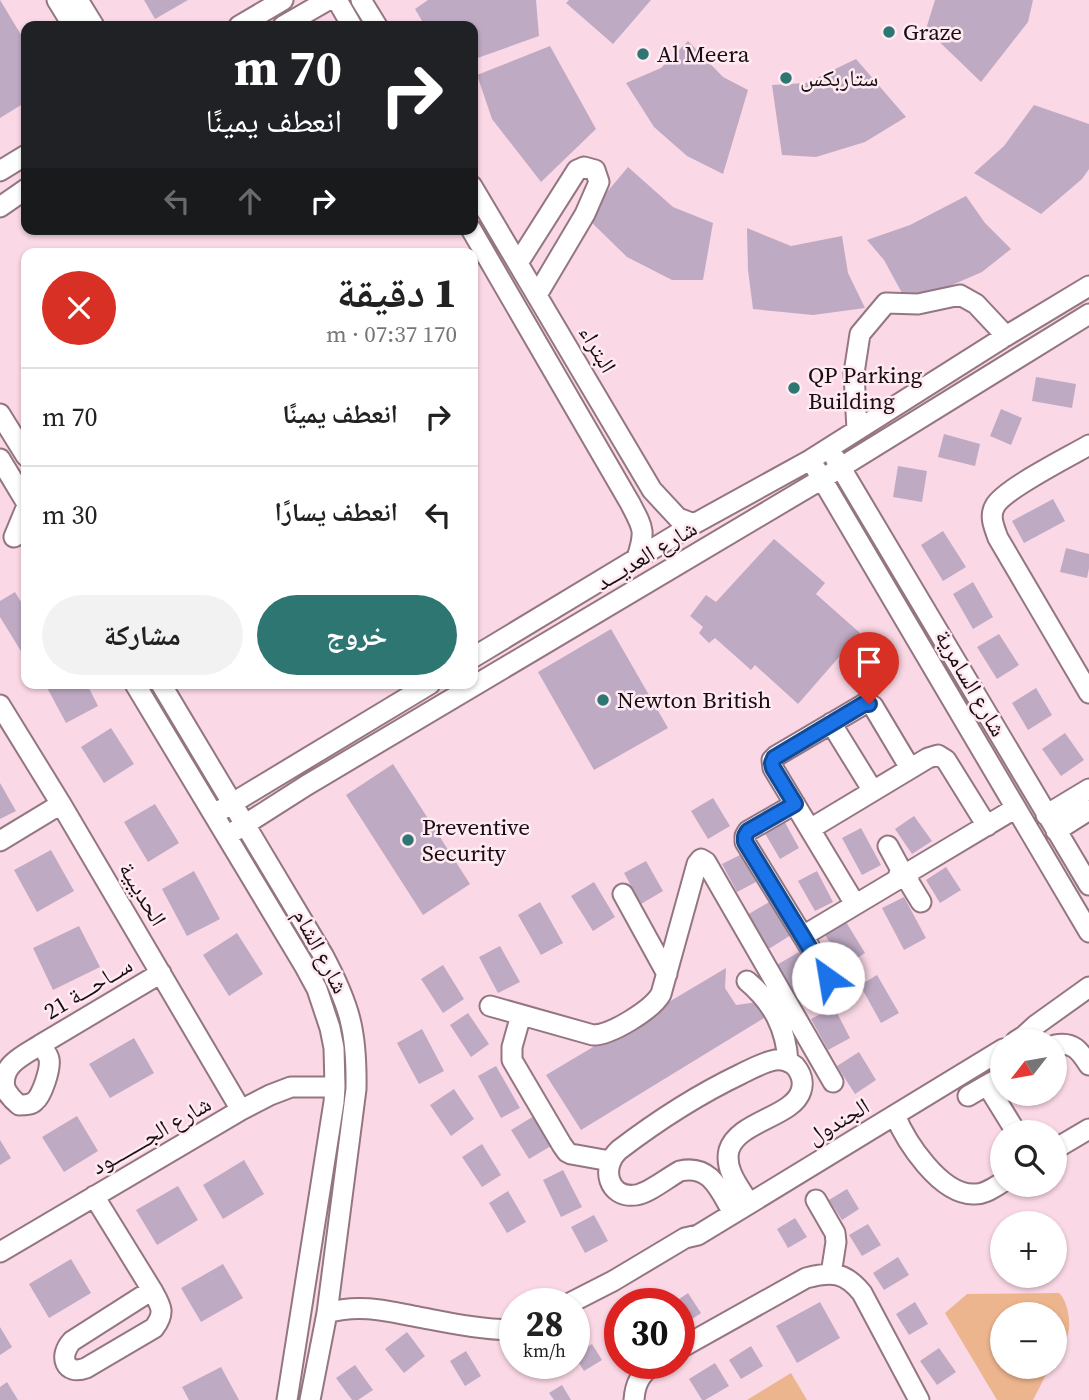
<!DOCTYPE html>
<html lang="ar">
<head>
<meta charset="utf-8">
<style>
	:root { --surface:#fff; --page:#f2f2f2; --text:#222; --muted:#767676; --line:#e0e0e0; --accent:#2d7672 }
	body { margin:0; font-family:"Source Serif 4","Noto Naskh Arabic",serif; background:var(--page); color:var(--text); direction:rtl; height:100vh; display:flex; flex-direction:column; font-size:26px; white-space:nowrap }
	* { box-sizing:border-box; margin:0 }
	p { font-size:23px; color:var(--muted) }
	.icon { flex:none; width:38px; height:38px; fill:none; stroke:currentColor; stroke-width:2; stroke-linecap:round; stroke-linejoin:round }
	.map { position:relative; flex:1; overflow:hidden; direction:ltr }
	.details { position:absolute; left:21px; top:248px; width:457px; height:441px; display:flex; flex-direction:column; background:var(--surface); border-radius:14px; box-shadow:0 2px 5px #0004; direction:rtl }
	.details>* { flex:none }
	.hud { position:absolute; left:21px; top:21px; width:457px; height:214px; border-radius:14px; box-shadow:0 2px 5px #0004; direction:rtl; background:#202124; color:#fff; overflow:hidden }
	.needle { width:46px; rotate:239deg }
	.controls { position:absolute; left:990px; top:1029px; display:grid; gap:14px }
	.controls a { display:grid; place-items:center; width:77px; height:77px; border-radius:50%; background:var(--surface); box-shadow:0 2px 5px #0004; font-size:35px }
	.speed { position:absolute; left:499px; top:1288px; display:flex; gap:14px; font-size:35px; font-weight:700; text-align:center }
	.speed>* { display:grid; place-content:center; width:91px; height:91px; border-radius:50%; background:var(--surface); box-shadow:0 2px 5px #0004; line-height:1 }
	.speed small { font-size:18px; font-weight:400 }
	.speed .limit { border:10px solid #d22; background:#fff; color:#111 }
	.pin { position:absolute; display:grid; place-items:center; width:60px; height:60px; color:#fff; margin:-72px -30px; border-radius:50% 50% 50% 0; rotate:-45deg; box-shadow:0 0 7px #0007 }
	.pin .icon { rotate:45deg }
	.me { position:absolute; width:77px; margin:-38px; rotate:328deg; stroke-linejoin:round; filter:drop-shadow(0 0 5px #0008) }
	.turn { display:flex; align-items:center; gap:24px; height:147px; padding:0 21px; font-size:32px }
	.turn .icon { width:91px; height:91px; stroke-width:2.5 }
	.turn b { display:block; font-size:49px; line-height:60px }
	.lanes { display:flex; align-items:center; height:66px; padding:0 21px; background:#0003; justify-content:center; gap:35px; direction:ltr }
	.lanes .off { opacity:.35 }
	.round { display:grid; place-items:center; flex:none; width:74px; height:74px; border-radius:37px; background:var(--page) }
	.headline { display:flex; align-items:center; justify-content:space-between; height:119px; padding:0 21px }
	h1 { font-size:42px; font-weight:800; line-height:52px }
	.primary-button { display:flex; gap:14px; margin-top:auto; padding:14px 21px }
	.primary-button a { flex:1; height:80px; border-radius:42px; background:var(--accent); color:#fff; font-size:28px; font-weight:800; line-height:80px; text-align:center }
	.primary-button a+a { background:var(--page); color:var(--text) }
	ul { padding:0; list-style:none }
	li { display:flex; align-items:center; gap:21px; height:98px; padding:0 21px; border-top:2px solid var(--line) }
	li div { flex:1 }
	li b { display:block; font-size:26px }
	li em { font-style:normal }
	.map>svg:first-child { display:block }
	.green { fill:#edb58e }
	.building { fill:#beaac3 }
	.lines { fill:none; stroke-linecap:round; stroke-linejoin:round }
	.minor-casing { stroke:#947682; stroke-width:23 }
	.minor { stroke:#fff; stroke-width:19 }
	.route-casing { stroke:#114b97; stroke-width:18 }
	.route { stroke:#1a73e8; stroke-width:12 }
	.poi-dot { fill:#2d7672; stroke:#ffeaf2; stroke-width:2.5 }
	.labels { text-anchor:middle; stroke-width:5; stroke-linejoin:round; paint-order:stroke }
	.poi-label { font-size:23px; fill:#180d12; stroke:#ffeaf2; text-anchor:start }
	.street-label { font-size:23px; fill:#180d12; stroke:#ffeaf2 }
</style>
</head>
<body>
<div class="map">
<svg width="1089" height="1400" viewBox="0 0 1089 1400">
	<rect width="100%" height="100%" fill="#fbd8e6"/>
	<path class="green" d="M1059,1293c5,5 6,9 8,15 6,26 0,28 -12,49v-43h-52v53h47l-17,33h-36l-52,-87 22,-19z
		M791,1373l16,27h-60z"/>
	<path class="building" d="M0,0l26,43v59l-26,16z
		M144,0h44l-33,19z
		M428,0h108l3,36 -67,24v-34h-47l-10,-17z
		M569,0h82l-38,44 -47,-41z
		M935,0h98l-5,22 -47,60 -55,-53z
		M688,41l35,36 25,13 -25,84 -36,-18 -33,-29 -28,-44 35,-15z
		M550,46l46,83 -55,53 -49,-63 -15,-44z
		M856,59l50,58 -41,25 -49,15 -34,-2 -10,-70 34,-2z
		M1034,105l55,19v45l-7,10 -41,35 -67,-41 30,-27z
		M628,167l45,40 40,16 -10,57h-31l-45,-23 -41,-40z
		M966,196l19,27 26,26 -29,23 -74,32 -24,-44 -17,-20 43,-15z
		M747,228l44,18 51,-10 6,37 17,35 -52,7 -60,-6 -5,-39z
		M1036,377l40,7 -4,24 -40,-7z
		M1001,409l21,9 -11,27 -21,-9z
		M944,434l36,10 -5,22 -37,-9z
		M898,466l29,5 -5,31 -29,-5z
		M1053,499l12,22 -41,22 -12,-22z
		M943,531l23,36 -23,14 -22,-36z
		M774,539l51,44 -9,11 44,39 -62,71 -43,-39 -4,5 -36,-32 -6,5 -10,-10 4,-6 -13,-11 16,-21 10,7z
		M1066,548l23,6v14l-2,10 -27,-6z
		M973,582l20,35 -20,12 -20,-35z
		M15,592l11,18v45l-2,1 -24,-39v-16z
		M611,629l57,99 -74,42 -56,-98z
		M999,634l20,31 -22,14 -20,-32z
		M45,684h42l11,22 -32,17z
		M1036,688l16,27 -24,15 -16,-27z
		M111,728l23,36 -30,19 -23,-36z
		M1065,733l19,27 -23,16 -19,-27z
		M393,764l77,120 -47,31 -77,-120z
		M0,783l16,28 -16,8z
		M713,798l17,28 -22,13 -17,-28z
		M155,804l24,39 -31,19 -24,-40z
		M914,816l18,25 -20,13 -17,-25z
		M783,819l16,29 -19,11 -17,-29z
		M861,828l20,37 -19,10 -20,-37z
		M51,850l23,41 -37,21 -23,-42z
		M742,854l14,28 -19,10 -15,-28z
		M646,861l17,30 -22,13 -17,-31z
		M946,867l15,23 -21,13 -14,-23z
		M194,871l26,48 -33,17 -25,-47z
		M817,871l16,31 -18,9 -17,-30z
		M594,882l21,35 -22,14 -22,-35z
		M904,897l22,41 -22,12 -22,-42z
		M771,901l20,34 -24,15 -20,-35z
		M540,902l23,41 -22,12 -23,-40z
		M846,922l19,31 -20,13 -20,-31z
		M79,926l21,41 -47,23 -20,-42z
		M237,933l26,41 -34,22 -26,-41z
		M500,946l20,36 -22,11 -19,-36z
		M799,952l19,33 -24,13 -19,-32z
		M443,965l21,34 -21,14 -22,-34z
		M726,968l-1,20 11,17 22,-3 11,13 -188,115 -35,-55z
		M877,975l22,38 -18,10 -21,-38z
		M834,1007l16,31 -22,12 -17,-31z
		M468,1013l21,31 -18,13 -21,-32z
		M422,1029l22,42 -25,13 -22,-41z
		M134,1038l20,35 -44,25 -21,-34z
		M859,1052l17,28 -21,14 -18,-28z
		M496,1066l24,42 -19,10 -23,-42z
		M454,1089l20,30 -23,17 -21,-31z
		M77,1116l21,35 -34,21 -22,-35z
		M534,1116l17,30 -22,13 -18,-29z
		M0,1140l11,18 -11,7z
		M482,1144l19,31 -19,12 -20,-30z
		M244,1160l20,34 -41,25 -20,-34z
		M563,1170l19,37 -21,10 -18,-37z
		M178,1186l20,34 -41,25 -21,-35z
		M847,1189l12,20 -17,11 -13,-20z
		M508,1191l18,31 -19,11 -18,-30z
		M594,1215l14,26 -23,12 -14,-26z
		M795,1218l12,19 -19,11 -11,-19z
		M868,1224l13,21 -19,11 -13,-21z
		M898,1257l11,18 -25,15 -11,-17z
		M71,1259l20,34 -42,25 -20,-34z
		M223,1264l20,34 -42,24 -20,-34z
		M688,1293l13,20 -22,15v-24h-7z
		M820,1302l20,36 -43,25 -21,-37z
		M915,1302l13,22 -19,11 -13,-21z
		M0,1327l12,20 -12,8z
		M407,1332l18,24 -21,17 -19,-24z
		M592,1344l10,16 -18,11 -10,-16z
		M751,1346l12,20 -22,13 -12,-19z
		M939,1348l17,24 -19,13 -17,-24z
		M466,1351l15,25 -16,10 -15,-25z
		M715,1363l14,23 -24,14h-3l-13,-21z
		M355,1365l18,25 -15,10h-6l-16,-22z
		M221,1367l18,33h-50l-7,-13z
		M7,1382l11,18h-18v-13z
		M562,1385l9,15h-17l-5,-7z"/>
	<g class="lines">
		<g class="minor-casing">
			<path id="minor" d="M57,0l16,26
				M78,0l16,26
				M337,0l15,26
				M361,0l16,26
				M239,26l44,-26
				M283,26l45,-26
				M0,171l26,-16
				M472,186l180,304 26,28 16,6
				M0,207l26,-18
				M471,229l159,274c13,25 16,27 7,55
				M518,263l59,-93 7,-3 11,3 4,12 -14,32 -48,81
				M0,414l26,42
				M857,430l-3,-57 6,-39 26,-31 32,1 42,-9 16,9 30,32
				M1089,445c-20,12 -85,44 -94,61 -6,10 -1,21 3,32l91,155
				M835,458l254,427
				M0,459l26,43
				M816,469l273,463
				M14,537l12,-29
				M472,658l222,-134 116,-64 196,-124 83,-50
				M135,684l169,281 13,24 13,39 4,20 1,39 -1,15 -47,298
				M161,684l162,271c27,51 34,76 33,134l-29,224 -17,87
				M0,705l61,99 180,306
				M831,723l42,68
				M795,804l-47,27 -3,5v6l83,135
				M221,810l209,-126
				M1046,815l43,-26
				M810,829l118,-71 10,-3 8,5 41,66
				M1056,831l33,-21
				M227,836l80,-51 515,-306 267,-165
				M0,841l61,-37
				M888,846l13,24 -2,4 1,4 6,2 3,-2
				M909,872l107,-64
				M907,879l14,23
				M623,894l44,80
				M855,904l-82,-136 -1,-8 4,-4 90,-53 7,3 37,62
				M803,936l97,-58
				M747,981c26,22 39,47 41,81
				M490,1006l103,29c18,0 59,-25 68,-41l36,-130 4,-5 5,3 127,220
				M521,1015l-9,32v13l50,85 5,7 4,2 39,7
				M1016,1041l8,-5 12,-11 53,-38
				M40,1045c4,5 8,9 9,14 2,9 -7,37 -14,42 -4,4 -10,4 -16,4 -6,-5 -11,-10 -14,-17 -5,-23 19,-33 35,-43z
				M40,1045l121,-72
				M1055,1045c18,-4 25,6 34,20
				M1003,1076l-16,9 29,47
				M968,1096l19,-11
				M895,1115c11,27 45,79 78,79 11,1 20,-6 30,-12
				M1055,1149l34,-20
				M94,1196l58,94
				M816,1200l19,33 1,9 -5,32
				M733,1213c-13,-22 -22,-49 -53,-42 -13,7 -31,22 -44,24 -28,4 -36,-28 -17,-45 38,-29 78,-55 122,-76 10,-5 23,-12 34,-14 7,-1 15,2 20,6 6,7 9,16 6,25 -8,26 -63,30 -72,59 -5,20 11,38 20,53
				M0,1252l241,-142 29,-15 21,-8h44
				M152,1290c9,16 14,22 2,38l-68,40c-21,8 -28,-12 -14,-27z
				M568,1304l45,-23 72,-43 13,-3 305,-186
				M327,1313c30,-9 56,-3 86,3 33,6 67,14 101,14
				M679,1349l127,-71c26,-7 39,-6 56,15l57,107
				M634,1400c1,-17 7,-27 21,-37"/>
		</g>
		<use href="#minor" class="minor"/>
	</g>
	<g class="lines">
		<g class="route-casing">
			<path id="route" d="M828,978l-83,-136v-6l3,-5 47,-27 -22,-36 -1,-5 2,-5 90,-54h5"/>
		</g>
		<use href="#route" class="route"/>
	</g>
	<g class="poi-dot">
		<circle cx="889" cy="32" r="7"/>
		<circle cx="643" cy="54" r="7"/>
		<circle cx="786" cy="78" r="7"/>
		<circle cx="794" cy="388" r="7"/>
		<circle cx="603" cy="700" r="7"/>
		<circle cx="408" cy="840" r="7"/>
	</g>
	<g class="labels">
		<g class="poi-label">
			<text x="903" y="40">Graze</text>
			<text x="657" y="62">Al Meera</text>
			<text x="800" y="86">ستاربكس</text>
			<text x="808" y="383">QP Parking<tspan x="808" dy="26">Building</tspan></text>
			<text x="617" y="708">Newton British</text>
			<text x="422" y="835">Preventive<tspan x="422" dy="26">Security</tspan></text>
		</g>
		<g class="street-label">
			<text transform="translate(598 349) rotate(60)" y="8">البتراء</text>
			<text transform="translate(646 555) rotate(-31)" y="8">شارع العديـــد</text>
			<text transform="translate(971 683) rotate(60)" y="8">شارع السامرية</text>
			<text transform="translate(143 894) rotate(59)" y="8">الحديبية</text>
			<text transform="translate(321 951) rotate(62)" y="8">شارع الشام</text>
			<text transform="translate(88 988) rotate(-31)" y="8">ســاحـــة 21</text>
			<text transform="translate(838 1121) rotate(-31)" y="8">الجندول</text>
			<text transform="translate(151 1135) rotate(-30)" y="8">شارع الجــــــــود</text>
		</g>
	</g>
</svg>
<div class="controls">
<a><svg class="needle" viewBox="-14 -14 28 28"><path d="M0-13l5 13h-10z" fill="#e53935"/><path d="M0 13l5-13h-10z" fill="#767676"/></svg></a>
<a><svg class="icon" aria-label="search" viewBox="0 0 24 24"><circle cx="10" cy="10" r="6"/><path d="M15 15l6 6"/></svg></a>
<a>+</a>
<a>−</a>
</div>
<div class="speed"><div>28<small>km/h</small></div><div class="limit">30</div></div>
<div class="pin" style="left:869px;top:704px;background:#d93025"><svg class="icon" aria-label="arrive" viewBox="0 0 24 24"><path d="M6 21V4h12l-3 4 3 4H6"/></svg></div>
<svg class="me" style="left:828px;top:978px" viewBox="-20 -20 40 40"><circle r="19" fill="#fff"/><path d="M0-13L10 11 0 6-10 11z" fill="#1a73e8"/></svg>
<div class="hud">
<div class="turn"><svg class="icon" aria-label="right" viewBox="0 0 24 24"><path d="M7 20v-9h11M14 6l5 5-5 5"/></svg><div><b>70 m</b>انعطف يمينًا</div></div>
<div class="lanes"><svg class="icon off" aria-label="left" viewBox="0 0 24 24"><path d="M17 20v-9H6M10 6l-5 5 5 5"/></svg><svg class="icon off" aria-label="ahead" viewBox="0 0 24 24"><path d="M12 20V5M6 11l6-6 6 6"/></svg><svg class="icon" aria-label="right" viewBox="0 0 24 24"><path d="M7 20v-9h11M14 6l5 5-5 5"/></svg></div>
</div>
<section class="details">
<div class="headline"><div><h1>1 دقيقة</h1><p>170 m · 07:37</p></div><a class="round" style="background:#d93025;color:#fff"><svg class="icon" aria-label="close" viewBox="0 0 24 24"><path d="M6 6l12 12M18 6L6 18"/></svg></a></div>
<ul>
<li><svg class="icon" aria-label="right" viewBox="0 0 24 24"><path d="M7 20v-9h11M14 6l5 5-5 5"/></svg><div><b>انعطف يمينًا</b></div><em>70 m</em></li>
<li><svg class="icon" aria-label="left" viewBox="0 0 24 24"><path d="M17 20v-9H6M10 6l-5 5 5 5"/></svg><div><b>انعطف يسارًا</b></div><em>30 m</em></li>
</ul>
<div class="primary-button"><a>خروج</a><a>مشاركة</a></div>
</section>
</div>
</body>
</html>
